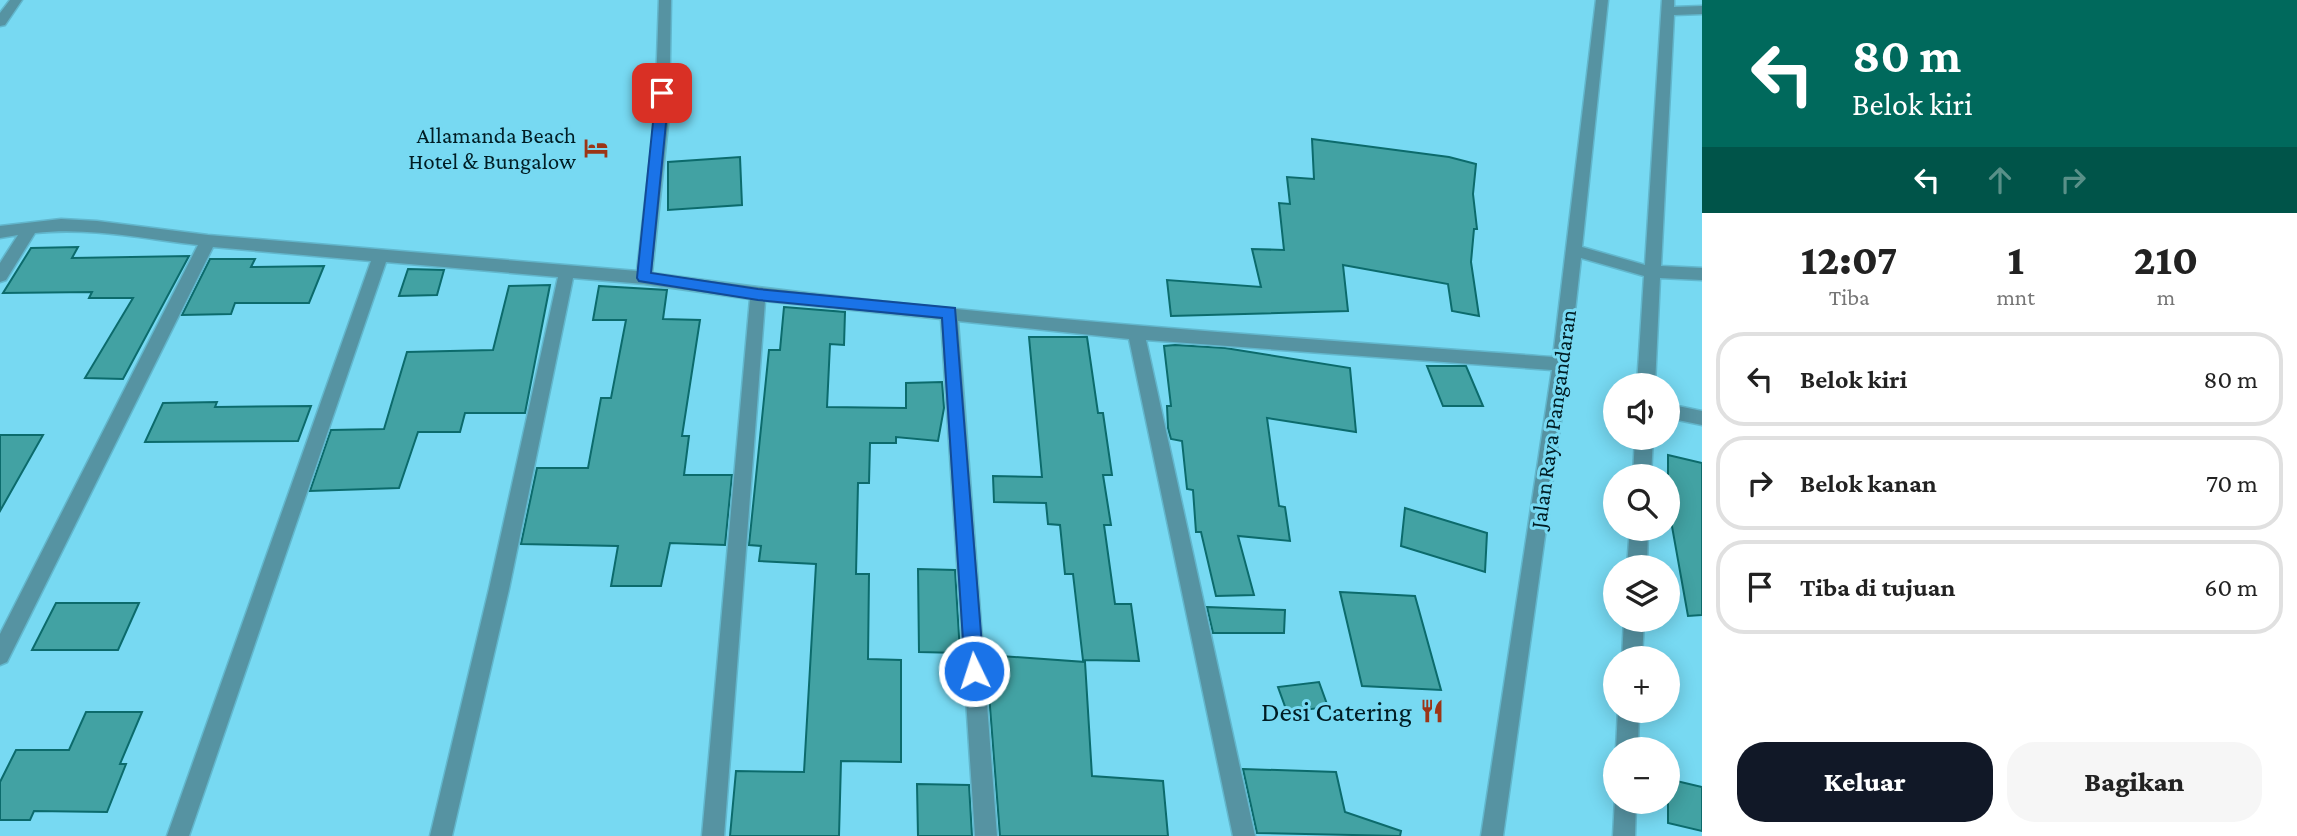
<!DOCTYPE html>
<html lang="id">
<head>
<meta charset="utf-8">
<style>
	:root { --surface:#fff; --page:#f6f6f6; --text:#222; --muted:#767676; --line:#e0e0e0; --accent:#111827 }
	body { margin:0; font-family:"Crimson Pro",serif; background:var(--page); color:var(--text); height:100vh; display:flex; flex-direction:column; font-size:26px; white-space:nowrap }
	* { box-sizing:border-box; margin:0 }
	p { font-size:23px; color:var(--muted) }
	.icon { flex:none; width:38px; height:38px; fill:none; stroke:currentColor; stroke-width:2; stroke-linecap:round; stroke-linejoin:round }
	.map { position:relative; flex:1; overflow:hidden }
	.details { display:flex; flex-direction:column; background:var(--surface); width:595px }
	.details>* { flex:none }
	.top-card { background:#00695c; color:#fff; overflow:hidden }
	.controls { position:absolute; left:1603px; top:373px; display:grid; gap:14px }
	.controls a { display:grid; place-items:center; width:77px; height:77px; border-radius:50%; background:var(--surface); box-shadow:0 4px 18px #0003; font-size:35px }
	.pin { position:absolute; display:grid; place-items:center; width:60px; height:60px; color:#fff; margin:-30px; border-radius:14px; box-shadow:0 4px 10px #0006 }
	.me { position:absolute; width:77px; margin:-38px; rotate:356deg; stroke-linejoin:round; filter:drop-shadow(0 0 5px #0008) }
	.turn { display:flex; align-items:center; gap:24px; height:147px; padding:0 35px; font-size:32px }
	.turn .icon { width:91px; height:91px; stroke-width:2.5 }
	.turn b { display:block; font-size:49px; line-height:60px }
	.lanes { display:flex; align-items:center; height:66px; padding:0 35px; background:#0003; justify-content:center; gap:35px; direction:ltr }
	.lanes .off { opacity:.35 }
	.eta { display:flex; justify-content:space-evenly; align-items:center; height:119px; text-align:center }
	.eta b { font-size:42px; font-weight:800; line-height:49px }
	.action { display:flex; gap:14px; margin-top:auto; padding:14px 35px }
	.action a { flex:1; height:80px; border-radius:28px; background:var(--accent); color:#fff; font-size:28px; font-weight:800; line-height:80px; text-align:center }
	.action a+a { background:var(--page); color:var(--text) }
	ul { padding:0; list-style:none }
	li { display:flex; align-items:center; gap:21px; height:94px; margin:0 14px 10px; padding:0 21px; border:4px solid var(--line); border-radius:28px }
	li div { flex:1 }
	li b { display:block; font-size:26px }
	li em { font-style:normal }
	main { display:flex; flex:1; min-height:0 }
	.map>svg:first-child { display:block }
	.building { fill:#42a2a3; stroke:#0c6b6c; stroke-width:2 }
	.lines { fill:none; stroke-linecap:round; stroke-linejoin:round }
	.minor-casing { stroke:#62b7cd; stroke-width:3 }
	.minor { fill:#5693a2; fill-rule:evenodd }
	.route { fill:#1a73e8; stroke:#114b97; stroke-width:2 }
	.labels { text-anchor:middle; stroke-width:6; stroke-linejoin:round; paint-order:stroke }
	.poi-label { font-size:23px; fill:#001d24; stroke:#77d9f2; text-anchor:end }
	.street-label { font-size:23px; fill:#001d24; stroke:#77d9f2 }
	.near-poi-label { font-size:28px; fill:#001d24; stroke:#77d9f2; text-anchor:end }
</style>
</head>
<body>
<main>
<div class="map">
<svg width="1702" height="836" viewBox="0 0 1702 836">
	<rect width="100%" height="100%" fill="#77d9f2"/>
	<path class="building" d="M1312,139l137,18 27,7 -3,30 4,35h-3l-3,33 8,54 -27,-5 -4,-27 -105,-19 5,46 -177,5 -4,-36 94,7 -9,-38 32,1 -5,-47 11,1 -3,-27 27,2z
		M740,157l2,48 -74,5v-48z
		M78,247l-6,11 117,-2 -66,123 -38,-1 48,-80h-44l3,-6 -89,1 28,-45z
		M210,259h45l-4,8 73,-1 -15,37h-74l-4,11 -49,1z
		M408,269l36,1 -7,25 -38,1z
		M550,285l-25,128h-60l-5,19h-42l-19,56 -89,3 21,-61 53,-1 23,-77 86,-2 16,-64z
		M599,286l68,4 -4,29 37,1 -18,116h7l-5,39h48l-7,70 -55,-2 -9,43h-50l7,-40 -97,-2 16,-76h51l13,-70h10l15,-78h-33z
		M784,307l61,5 -1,33 -14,-1 -3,63 79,1v-25l36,-1 2,26 -6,33 -42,-4v6h-26l-1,40h-11l-2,91h13l-1,85 33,1v102l-60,-1 -2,75h-109l6,-65 68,1 12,-208 -57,-3 2,-15 -12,-1 20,-195h11z
		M1029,337h58l11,76h5l9,62h-9l8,50h-7l11,79h16l8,57 -56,-1 -10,-86h-8l-5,-49 -12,-1 -2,-21 -52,-1 -1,-26 49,1z
		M1175,345l50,3 125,20 6,64 -89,-14 12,88 6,1 5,34 -52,-5 16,59 -38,1 -15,-64h-5l-3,-42 -6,-1 -5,-48 -11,-2 -3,-11 -1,-22h4l-7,-60z
		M1427,366h39l17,40h-40z
		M217,402l-2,5 96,-1 -13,35 -153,1 18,-39z
		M0,435h43l-43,76z
		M1668,455l34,8v152l-14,1 -20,-112z
		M1405,508l82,25 -2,39 -84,-26z
		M918,569l37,1 5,83 -41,-1z
		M1340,592l75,4 26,94 -79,-4z
		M56,603h83l-21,47h-86z
		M1207,607l78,3 -1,23h-71z
		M986,655l99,7 7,114 71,5 5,55h-168z
		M1319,682l9,25 -41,5 -9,-25z
		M86,712h56l-22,52h6l-19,48 -73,-1 -4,9h-30v-38l16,-32h53z
		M1243,769l93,3 9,40 56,19 -1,5 -143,-3z
		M1668,779l34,8v44l-34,-8z
		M917,784l52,1 3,51h-54z"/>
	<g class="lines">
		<g class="minor-casing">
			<path id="minor" d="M10,0h12l-17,25 -5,1v-13z
				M659,0h12l-2,116 -17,157c299,42 600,62 901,84l43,-357h12l-26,247 63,18 17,-265h12v7l28,-1v8l-28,1 -13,251 41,2v12l-42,-2 -5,107h-18l7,-109 -63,-18 -12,106 -66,472h-22l71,-466 -406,-30 109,496h-22l-104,-497 -171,-18 39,515h-22l-34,-517 -176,-18 -41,535h-22l48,-537 -106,-15 -71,-6 -64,311 -57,247h-22l59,-247 69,-312 -172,-15 -197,574h-22l204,-575 -158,-14 -206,415 -7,3v-31l198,-389c-54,-6 -108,-18 -163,-12l-29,47 -6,2v-19l18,-28 -18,3v-12l61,-7 36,2 111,14 429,36 18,-155z
				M1668,404l34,7v14l-34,-7z
				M1635,438h18l-2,38h-18z
				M1630,528h18l-1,39h-20z
				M1624,620h20l-2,38h-20z
				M1618,710h21l-1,39h-22z
				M1615,799v3h21l-1,34h-22z"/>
		</g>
		<use href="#minor" class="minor"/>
	</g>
	<path class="route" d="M662,89l7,4 -18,180 107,16 197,19 29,363 -3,6 -7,3 -6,-3 -3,-6 -23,-353 -184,-18 -119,-19 -2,-3 19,-185z"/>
	<defs>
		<g id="hotel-bare" transform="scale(1.89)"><path d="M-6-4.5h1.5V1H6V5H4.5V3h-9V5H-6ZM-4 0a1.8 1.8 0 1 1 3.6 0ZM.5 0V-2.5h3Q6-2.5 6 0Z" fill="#9c3516" stroke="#77d9f2" stroke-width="2.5" paint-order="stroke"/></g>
		<g id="restaurant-bare" transform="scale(1.89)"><path d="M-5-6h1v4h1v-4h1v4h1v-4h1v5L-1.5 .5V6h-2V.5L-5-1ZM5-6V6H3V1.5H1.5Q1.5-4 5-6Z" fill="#9c3516" stroke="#77d9f2" stroke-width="2.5" paint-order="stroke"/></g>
	</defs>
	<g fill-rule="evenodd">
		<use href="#hotel-bare" x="596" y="148"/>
		<use href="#restaurant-bare" x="1432" y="711"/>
	</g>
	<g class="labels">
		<g class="poi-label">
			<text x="576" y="143">Allamanda Beach<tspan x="576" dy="26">Hotel &amp; Bungalow</tspan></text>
		</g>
		<g class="street-label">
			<text transform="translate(1553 419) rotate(-82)" y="8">Jalan Raya Pangandaran</text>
		</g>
		<g class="near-poi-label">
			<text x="1412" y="721">Desi Catering</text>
		</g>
	</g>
</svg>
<div class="controls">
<a><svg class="icon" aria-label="sound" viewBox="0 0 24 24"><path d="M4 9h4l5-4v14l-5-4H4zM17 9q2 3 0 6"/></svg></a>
<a><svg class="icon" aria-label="search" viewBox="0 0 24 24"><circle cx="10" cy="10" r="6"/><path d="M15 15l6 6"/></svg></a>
<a><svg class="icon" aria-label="layers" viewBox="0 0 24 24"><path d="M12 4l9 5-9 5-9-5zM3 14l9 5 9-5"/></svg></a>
<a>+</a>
<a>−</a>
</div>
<div class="pin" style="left:662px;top:93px;background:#d93025"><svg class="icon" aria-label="arrive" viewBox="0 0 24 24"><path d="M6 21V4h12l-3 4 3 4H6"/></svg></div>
<svg class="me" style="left:974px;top:671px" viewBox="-20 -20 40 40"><circle r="17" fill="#1a73e8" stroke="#fff" stroke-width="3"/><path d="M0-11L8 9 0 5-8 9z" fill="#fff"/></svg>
</div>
<section class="details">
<div class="top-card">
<div class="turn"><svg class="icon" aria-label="left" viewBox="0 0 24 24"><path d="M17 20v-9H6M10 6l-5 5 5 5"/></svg><div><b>80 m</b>Belok kiri</div></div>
<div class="lanes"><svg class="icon" aria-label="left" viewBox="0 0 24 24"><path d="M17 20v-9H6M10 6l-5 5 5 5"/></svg><svg class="icon off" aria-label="ahead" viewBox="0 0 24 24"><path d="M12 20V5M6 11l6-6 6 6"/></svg><svg class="icon off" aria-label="right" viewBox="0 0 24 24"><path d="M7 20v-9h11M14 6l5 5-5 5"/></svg></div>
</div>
<div class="eta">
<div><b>12:07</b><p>Tiba</p></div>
<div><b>1</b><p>mnt</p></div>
<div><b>210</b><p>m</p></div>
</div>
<ul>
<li><svg class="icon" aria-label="left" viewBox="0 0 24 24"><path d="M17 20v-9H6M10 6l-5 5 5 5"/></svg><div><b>Belok kiri</b></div><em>80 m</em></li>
<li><svg class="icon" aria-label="right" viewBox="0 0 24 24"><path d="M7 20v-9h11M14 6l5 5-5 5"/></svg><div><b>Belok kanan</b></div><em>70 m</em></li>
<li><svg class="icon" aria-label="arrive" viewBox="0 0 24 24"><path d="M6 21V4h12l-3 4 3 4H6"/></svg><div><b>Tiba di tujuan</b></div><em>60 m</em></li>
</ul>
<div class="action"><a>Keluar</a><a>Bagikan</a></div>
</section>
</main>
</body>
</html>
